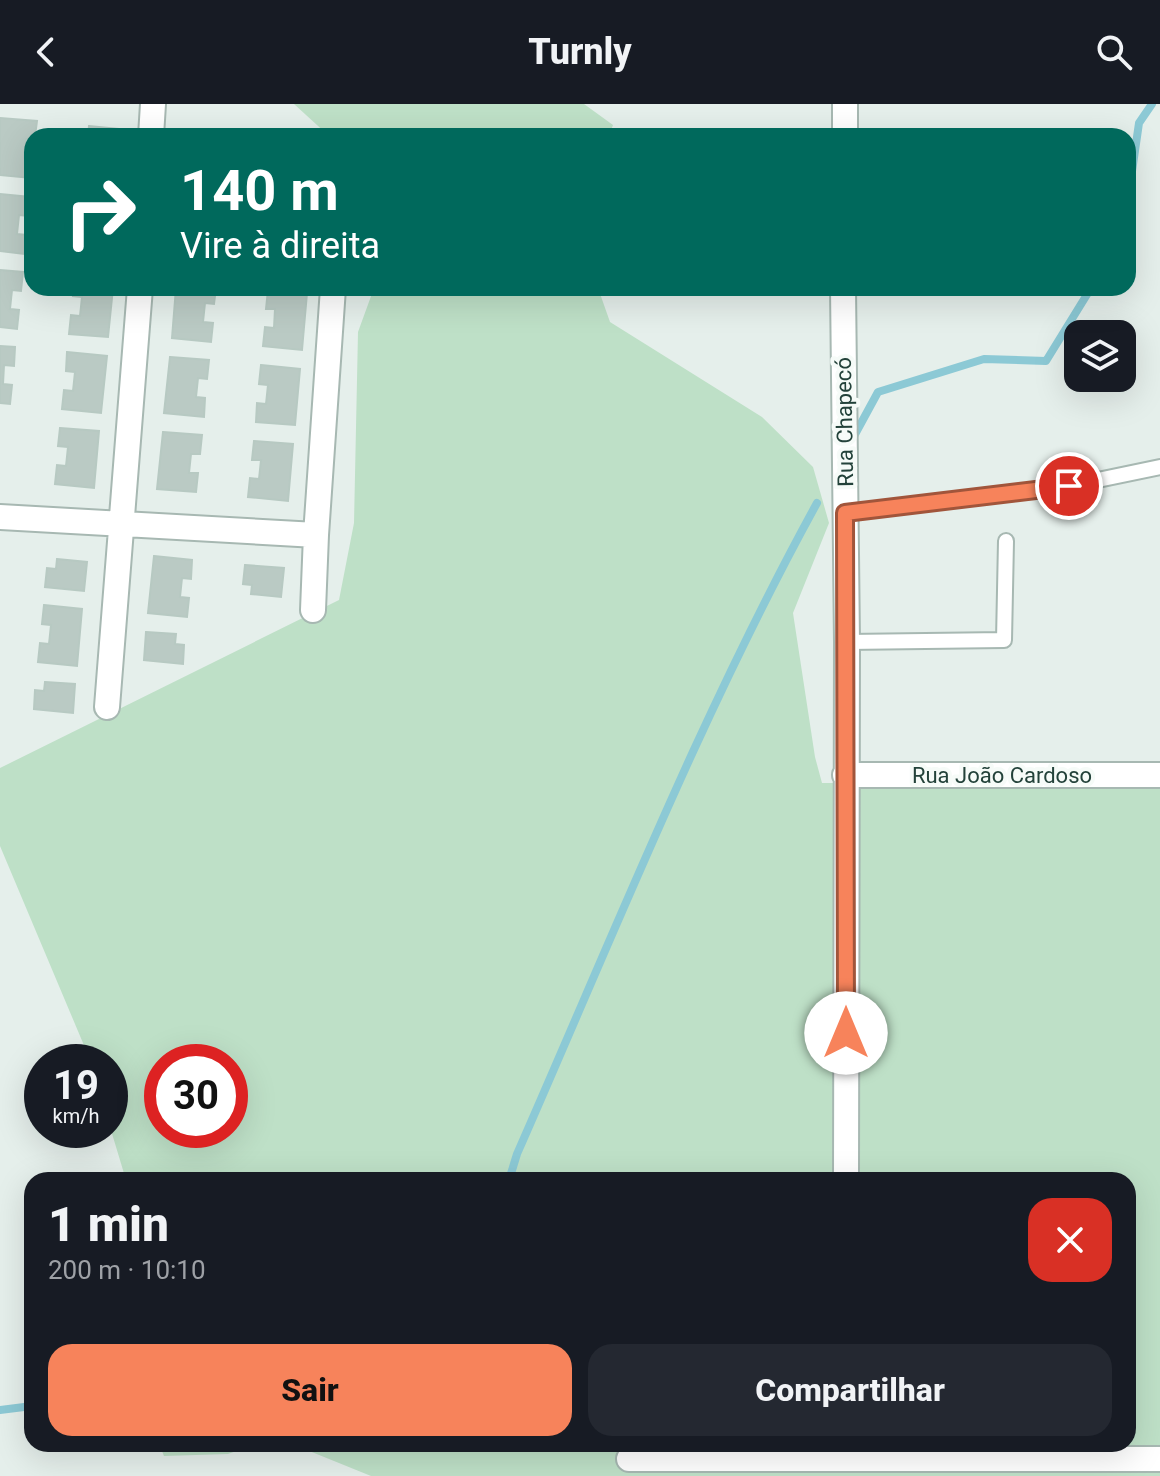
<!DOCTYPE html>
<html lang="pt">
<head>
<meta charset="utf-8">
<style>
	:root { --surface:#171b24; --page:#242831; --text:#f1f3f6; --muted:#9ea1a6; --accent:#f7835b }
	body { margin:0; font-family:Roboto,sans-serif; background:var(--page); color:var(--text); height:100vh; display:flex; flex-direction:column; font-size:30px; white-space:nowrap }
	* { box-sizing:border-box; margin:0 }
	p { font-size:26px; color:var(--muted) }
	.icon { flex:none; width:44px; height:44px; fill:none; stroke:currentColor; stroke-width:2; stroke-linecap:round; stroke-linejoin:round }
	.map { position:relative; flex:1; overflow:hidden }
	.sheet { position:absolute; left:24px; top:1068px; width:1112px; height:280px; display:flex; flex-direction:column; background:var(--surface); border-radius:24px; box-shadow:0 8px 32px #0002 }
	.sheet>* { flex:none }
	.hud { position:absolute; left:24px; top:24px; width:1112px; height:168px; border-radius:24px; box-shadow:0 8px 32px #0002; background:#00695c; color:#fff; overflow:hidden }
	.buttons { position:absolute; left:1064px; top:216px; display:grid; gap:16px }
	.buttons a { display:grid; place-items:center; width:72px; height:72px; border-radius:16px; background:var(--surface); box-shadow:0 8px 32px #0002; font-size:40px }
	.speed { position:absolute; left:24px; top:940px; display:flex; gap:16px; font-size:40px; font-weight:700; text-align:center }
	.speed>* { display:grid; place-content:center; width:104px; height:104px; border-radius:50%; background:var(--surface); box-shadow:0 8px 32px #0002; line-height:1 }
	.speed small { font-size:20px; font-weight:400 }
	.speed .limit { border:12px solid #d22; background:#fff; color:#111 }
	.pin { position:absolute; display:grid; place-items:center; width:68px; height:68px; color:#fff; margin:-34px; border:4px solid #fff; border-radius:50%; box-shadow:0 2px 8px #0007 }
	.me { position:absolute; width:88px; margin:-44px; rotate:0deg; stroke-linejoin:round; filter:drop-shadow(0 0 6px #0008) }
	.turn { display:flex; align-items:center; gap:28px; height:168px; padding:0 24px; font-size:36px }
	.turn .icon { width:104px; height:104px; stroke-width:2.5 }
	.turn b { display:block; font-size:56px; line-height:68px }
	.round { display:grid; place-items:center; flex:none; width:84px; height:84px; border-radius:24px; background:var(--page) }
	.summary { display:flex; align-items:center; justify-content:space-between; height:136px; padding:0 24px }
	h1 { font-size:48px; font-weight:800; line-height:60px }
	.cta { display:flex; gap:16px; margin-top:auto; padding:16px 24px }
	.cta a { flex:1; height:92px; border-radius:24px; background:var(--accent); color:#111; font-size:32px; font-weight:800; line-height:92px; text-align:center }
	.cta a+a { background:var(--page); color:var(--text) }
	header { display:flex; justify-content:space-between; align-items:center; height:104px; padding:0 24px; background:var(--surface); font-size:36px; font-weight:800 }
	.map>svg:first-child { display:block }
	.green { fill:#bee0c7; fill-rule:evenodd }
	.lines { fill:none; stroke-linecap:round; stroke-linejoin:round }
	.stream { stroke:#8cc9d5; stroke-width:8 }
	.building { fill:#bacac4; stroke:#b7c9c2; stroke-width:2 }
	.service-casing { stroke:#a7b8b2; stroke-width:18 }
	.minor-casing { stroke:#a7b8b2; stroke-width:28 }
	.service { stroke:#fff; stroke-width:14 }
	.minor { stroke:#fff; stroke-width:24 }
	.route-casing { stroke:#a1553b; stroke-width:20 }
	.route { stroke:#f7835b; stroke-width:14 }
	.labels { text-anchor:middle; stroke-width:8; stroke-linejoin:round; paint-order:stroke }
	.street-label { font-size:22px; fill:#23423a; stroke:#f6fbf8 }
</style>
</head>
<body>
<header><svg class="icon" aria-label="back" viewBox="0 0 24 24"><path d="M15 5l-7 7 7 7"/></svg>Turnly<svg class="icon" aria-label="search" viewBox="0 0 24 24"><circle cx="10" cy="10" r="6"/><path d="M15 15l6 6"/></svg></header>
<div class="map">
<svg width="1160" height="1372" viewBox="0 0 1160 1372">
	<rect width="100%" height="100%" fill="#e5efeb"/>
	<path class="green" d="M294,0h290l29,21 -4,11h-280z
		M374,184h224l12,34 152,95 51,50 16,56 -36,90 22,144 7,26 338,1v692h-789l-79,-32h836v-264h-1002l-16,-53v-65h-19l-91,-216v-78l339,-168 15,-77 4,-191zM162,958h68v68h-68z
		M159,1340h97l-28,10 -64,2z"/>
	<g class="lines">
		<path class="stream" d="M1128,95l11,-76 13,-19
			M853,334l25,-46 106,-33 62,2 45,-73
			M509,1076l8,-26c96,-218 185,-442 300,-651
			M0,1306l32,-4"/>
	</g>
	<path class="building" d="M0,14l37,3 -2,15 -9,3 -2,19 8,1 -1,19 -31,-3z
		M89,22l39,4 -1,6h-39z
		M0,90l30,3 -2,19 -9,-1 -2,19 9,1 -2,19 -24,-3z
		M0,166l23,2 -2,19 -9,-1 -2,19 9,1 -2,19 -17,-2z
		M74,184h39l-5,49 -39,-3 2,-19 9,1 2,-19 -9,-1z
		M176,184h40l-2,16 -9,-1 -2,19 10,1 -2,19 -39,-4z
		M268,186l39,3 -5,57 -39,-4 2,-19 9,1 1,-19h-9z
		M0,242l15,1 -1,19 -10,-1 -1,19 9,1 -2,19 -10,-1z
		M67,248l40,4 -6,57 -39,-4 2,-19 9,1 2,-19 -9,-1z
		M170,253l39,3 -2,19 -9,-1 -2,19 9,1 -1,19 -40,-4z
		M261,261l39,4 -5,56 -39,-3 1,-19 9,1 2,-19 -9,-1z
		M60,324l39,3 -5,57 -39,-4 2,-19 9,1 2,-19 -10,-1z
		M163,328l39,3 -2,19h-9l-2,19h9l-2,19 -39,-3z
		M254,337l39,3 -5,57 -40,-4 2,-19 9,1 2,-19h-9z
		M154,452l38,4 -1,19 -9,-1 -2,19 9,1 -2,19 -39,-4z
		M57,455l30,3 -3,29 -39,-4 2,-19 9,1z
		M245,461l39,3 -3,29 -30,-3 1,-9 -9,-1z
		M44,501l38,4 -5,57 -39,-4 2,-19 9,1 2,-19 -9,-1z
		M146,528l30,2 -1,10 9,1 -1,19 -39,-4z
		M45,578l30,2 -2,29 -39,-4 1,-19 9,1z"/>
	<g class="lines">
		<g class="service-casing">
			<path id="service" d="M845,409l224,-27 91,-19
				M847,538l157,-2 2,-99"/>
		</g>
		<g class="minor-casing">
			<path id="minor" d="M151,32l2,-32
				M845,32v-32
				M843,184l4,354 -1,538
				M0,413l316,18 -3,75
				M316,431l17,-247
				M107,603l33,-419
				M845,671h315
				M629,1355h531"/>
		</g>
		<use href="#service" class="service"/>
		<use href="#minor" class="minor"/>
	</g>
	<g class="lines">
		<g class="route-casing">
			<path id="route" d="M846,929l-1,-520 224,-27"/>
		</g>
		<use href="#route" class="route"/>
	</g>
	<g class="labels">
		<g class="street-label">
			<text transform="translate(844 318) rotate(-91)" y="8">Rua Chapecó</text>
			<text x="1002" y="679">Rua João Cardoso</text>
		</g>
	</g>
</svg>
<div class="buttons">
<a><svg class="icon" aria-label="layers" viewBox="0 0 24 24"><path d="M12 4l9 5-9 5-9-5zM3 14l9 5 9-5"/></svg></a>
</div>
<div class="speed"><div>19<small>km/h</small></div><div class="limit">30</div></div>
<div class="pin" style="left:1069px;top:382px;background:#d93025"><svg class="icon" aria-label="arrive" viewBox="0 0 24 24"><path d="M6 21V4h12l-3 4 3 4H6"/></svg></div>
<svg class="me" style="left:846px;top:929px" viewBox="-20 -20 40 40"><circle r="19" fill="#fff"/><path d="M0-13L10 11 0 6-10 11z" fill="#f7835b"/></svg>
<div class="hud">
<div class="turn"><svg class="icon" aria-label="right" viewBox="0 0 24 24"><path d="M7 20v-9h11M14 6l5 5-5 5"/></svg><div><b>140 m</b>Vire à direita</div></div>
</div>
<section class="sheet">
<div class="summary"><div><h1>1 min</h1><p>200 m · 10:10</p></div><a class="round" style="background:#d93025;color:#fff"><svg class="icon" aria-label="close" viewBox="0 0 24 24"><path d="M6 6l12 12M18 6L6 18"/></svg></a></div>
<div class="cta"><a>Sair</a><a>Compartilhar</a></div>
</section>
</div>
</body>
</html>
